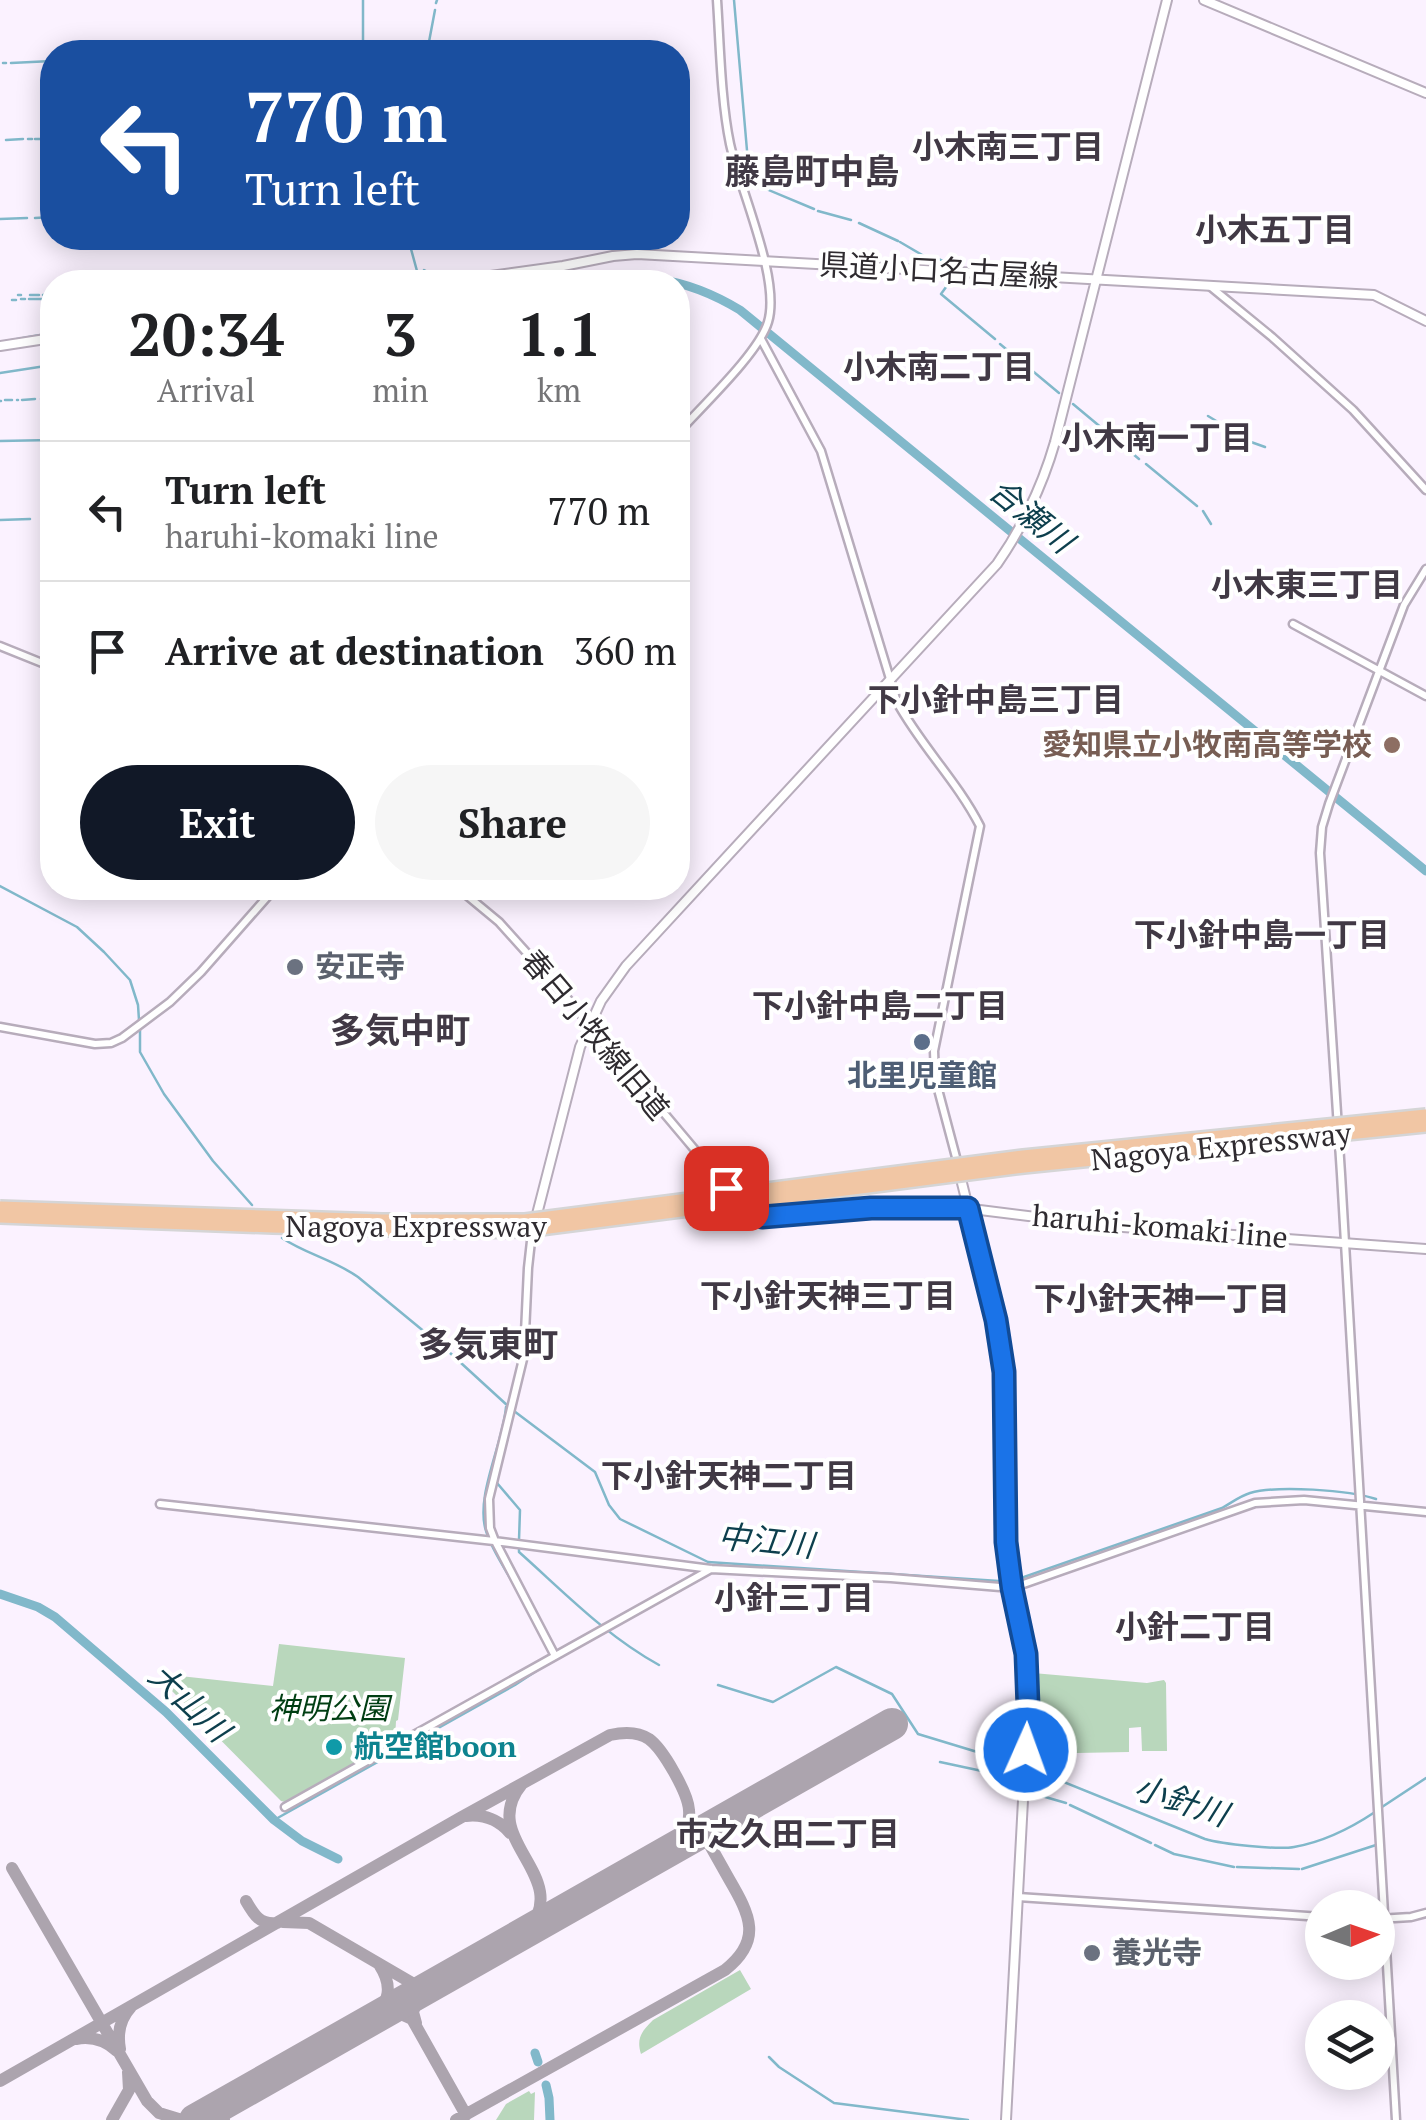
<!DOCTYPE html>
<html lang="en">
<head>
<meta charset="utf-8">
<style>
	:root { --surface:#fff; --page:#f6f6f6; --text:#202124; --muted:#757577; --line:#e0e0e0; --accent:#111827 }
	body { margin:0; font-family:"PT Serif","Noto Sans JP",serif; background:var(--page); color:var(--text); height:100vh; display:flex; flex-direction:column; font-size:38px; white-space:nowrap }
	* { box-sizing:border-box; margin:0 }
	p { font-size:32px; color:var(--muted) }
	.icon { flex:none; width:55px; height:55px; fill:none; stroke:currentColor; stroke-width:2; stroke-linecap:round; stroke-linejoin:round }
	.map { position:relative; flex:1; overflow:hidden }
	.side { position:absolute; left:40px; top:270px; width:650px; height:630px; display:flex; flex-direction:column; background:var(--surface); border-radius:40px; box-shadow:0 5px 25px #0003 }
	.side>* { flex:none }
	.guide { position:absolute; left:40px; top:40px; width:650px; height:210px; border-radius:40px; box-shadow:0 5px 25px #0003; background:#1a4fa0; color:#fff; overflow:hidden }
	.needle { width:65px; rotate:88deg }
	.buttons { position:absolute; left:1305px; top:1890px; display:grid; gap:20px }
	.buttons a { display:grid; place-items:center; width:90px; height:90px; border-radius:50%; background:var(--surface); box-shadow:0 5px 25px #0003; font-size:50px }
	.pin { position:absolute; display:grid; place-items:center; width:85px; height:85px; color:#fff; margin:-42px; border-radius:20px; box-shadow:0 5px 15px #0006 }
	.me { position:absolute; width:110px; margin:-55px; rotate:2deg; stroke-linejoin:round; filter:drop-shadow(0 0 8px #0008) }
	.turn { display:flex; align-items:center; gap:35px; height:210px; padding:0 40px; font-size:45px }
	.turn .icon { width:130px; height:130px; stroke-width:2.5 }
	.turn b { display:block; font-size:70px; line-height:85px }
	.eta { display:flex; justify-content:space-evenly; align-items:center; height:170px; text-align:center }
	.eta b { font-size:60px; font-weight:700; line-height:70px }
	.primary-button { display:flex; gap:20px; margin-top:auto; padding:20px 40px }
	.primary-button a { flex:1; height:115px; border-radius:60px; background:var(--accent); color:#fff; font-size:40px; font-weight:700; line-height:115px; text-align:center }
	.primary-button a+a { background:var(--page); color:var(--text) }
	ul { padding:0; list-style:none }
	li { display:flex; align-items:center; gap:30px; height:140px; padding:0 40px; border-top:2px solid var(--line) }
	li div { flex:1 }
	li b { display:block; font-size:38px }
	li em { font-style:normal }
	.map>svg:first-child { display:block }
	.green { fill:#b9d7bc }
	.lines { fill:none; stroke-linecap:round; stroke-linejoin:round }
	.stream { stroke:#81b8ca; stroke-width:2.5 }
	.river { stroke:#81b8ca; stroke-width:9 }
	.taxiway { stroke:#aca4ae; stroke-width:12 }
	.runway { stroke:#aca4ae; stroke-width:32 }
	.tertiary-casing { stroke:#b7acbb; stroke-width:11 }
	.secondary-casing { stroke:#b7acbb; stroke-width:12 }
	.tertiary { stroke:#fff; stroke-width:6 }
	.secondary { stroke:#fff; stroke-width:8 }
	.motorway-bridge-casing { stroke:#d5d5d6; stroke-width:16; stroke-linecap:butt }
	.motorway-bridge { stroke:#f1c6a4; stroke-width:11 }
	.route-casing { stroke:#114b97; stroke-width:25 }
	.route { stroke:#1a73e8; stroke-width:18 }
	.education-dot { fill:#8d6e63; stroke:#fff; stroke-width:4 }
	.worship-dot { fill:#6b7280; stroke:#fff; stroke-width:4 }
	.service-dot { fill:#5c6f8a; stroke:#fff; stroke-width:4 }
	.culture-dot { fill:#0f9aa8; stroke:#fff; stroke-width:4 }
	.labels { text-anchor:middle; stroke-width:8; stroke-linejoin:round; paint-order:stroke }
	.street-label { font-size:30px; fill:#2f2b30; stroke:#fff }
	.education-label { font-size:30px; font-weight:bold; fill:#785e54; stroke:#fff; text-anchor:end }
	.worship-label { font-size:30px; font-weight:bold; fill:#5b616d; stroke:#fff; text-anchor:start }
	.service-label { font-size:30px; font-weight:bold; fill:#4e5e75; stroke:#fff }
	.park-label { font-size:30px; font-style:italic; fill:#003e13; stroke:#fff }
	.culture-label { font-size:30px; font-weight:bold; fill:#0d838f; stroke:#fff; text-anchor:start }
	.neighbourhood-label { font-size:32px; font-weight:bold; fill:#413945; stroke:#fff }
	.water-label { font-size:32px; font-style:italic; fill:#0d3f4d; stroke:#fff }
	.quarter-label { font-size:35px; font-weight:bold; fill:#413945; stroke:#fff }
</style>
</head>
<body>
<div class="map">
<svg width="1426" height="2120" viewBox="0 0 1426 2120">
	<rect width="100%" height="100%" fill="#fbf2ff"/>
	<path class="green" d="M279,1644l126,14 -7,62 -2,1 -1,19 -110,62 -4,-1 -111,-112 10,-13 93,10z
		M1033,1673l114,10 17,-3 2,3 1,68h-25l-1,-24 -12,1v24l-52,1 -44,-5 -2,-2z
		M740,1970l11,19 -110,65c-5,-16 1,-23 12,-34z
		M529,2091l2,3 4,-2 -1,28h-38l10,-16z"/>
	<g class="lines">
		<path class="stream" d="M363,0v52
			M734,0l14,162
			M436,3l1,-3
			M428,47l7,-37
			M397,50h7
			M407,50l16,-1
			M366,51h13
			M385,51h7
			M427,52v-1
			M3,63h3
			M11,63l41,-2
			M28,139h4
			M35,139h5
			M45,139l5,-1
			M6,140l17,-1
			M753,169l1,-5
			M751,172l-4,9 67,28
			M818,211l33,9
			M35,218l17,-1
			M0,219l27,-1
			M859,223l39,18
			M408,238l9,33 16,11
			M900,242l29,17 8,-1 10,5
			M424,270l15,8
			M958,276h-4l-13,18 54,45
			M18,295h3
			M30,295h9
			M43,295l7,-1
			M21,299h4
			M29,299h23
			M12,300h4
			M0,342l52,-9
			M1000,344l23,19
			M1029,368l30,25
			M0,373l52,-8
			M41,399h6
			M5,400h7
			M17,400h1
			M22,400l13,-1
			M0,401h1
			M1073,404l66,55
			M1208,416l43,26 14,5
			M0,441l52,-1
			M1146,464l51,42
			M1203,511l8,13
			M42,519h7
			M0,520l30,-1
			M0,886l77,41 27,25 26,28 8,25 1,15
			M140,1028v24l24,42 49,67 39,44
			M282,1238c24,16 52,22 76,39l91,75 59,54
			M506,1407c-3,37 -31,89 -20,124 6,20 20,39 30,57
			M514,1411l81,61 14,33 11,14 88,43 291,19
			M497,1483l23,27 -1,30
			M519,1548v4c45,40 87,84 140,113
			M1024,1577l198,-69c9,-5 18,-12 28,-15 27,-8 99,-3 126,6
			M718,1685l55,17 63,-35 56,27 26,40 102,31
			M940,1762l56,12 24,16
			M1029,1768l176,71c17,5 72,11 89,8 29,-5 57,-19 81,-35
			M1028,1792l38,11
			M1070,1805l81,38
			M1382,1807l44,-29
			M274,1820l241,-135 35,-23
			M1155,1845l19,9 60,13
			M1237,1867l62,2
			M1302,1869l74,-24
			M769,2057l10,10 55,36 134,17"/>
		<path class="river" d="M571,282c65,-10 111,-7 169,28l686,561
			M0,1594l38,13 17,10 111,95 108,108 28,21 36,18
			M535,2053l3,9
			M546,2085l3,13 1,22"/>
		<path class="taxiway" d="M522,1784c-46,56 52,90 6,147
			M466,1816c18,-2 32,3 44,17
			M12,1868l135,233 12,12 23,7
			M246,1901c8,14 14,24 31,22
			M283,1922l26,1 115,67
			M384,2013l17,1 11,5 54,96
			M374,2019c15,-17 19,-33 6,-53
			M416,2023l-3,-11 7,-20
			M76,2039c16,-3 29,1 41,12
			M120,2049c-3,-16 0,-30 11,-42
			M0,2081l460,-263 150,-83c13,-3 27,-4 39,4 14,10 39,54 40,71 1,12 -3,22 -7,32
			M217,2106l7,14
			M112,2120l17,-30 -1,-18
			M182,2120l17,-3
			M456,2120l269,-150c38,-30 25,-55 4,-91 -9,-16 -18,-32 -27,-48"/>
		<path class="runway" d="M195,2120l697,-396"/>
		<g class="tertiary-casing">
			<path id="tertiary" d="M1211,287l61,50 81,73 73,80
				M761,339l60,112 76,251c24,44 60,79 83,124l-46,225 1,27 22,83
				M678,433c23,-26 81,-80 90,-111 13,-43 -28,-132 -38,-178 -9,-43 -10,-99 -13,-144
				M1293,624l133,72
				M0,646l52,21
				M458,888l41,34 63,70 165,196
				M0,1027l95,17 16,-1 11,-5 48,-36 31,-30 74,-84
				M532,1232l-4,36 -4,87 -35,144 1,29 5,13 59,113
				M160,1504l334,37 217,28 180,9 121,10 243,-85 49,-3 122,12
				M285,1807l426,-238
				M1018,1897l304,20
				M1378,1919l33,-2 15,-4
				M1396,2120l-55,-946 -21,-321 2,-26 7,-23 75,-199 22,-36"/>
		</g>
		<g class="secondary-casing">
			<path id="secondary" d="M1204,0l222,93
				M447,282l116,-16 50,-10 24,-2 737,41 52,26
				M0,346l52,-8
				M960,1175l36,145 7,39 3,57v126l6,46 14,66 2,52 -22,414
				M727,1188l20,24 15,5 109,-9h93l145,18 317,23
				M536,1218l44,-171 21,-46 25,-35 371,-402c27,-39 45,-77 58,-122l112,-442"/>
		</g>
		<use href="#tertiary" class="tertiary"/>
		<use href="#secondary" class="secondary"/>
		<g class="motorway-bridge-casing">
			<path id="motorway-bridge" d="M0,1207l382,13h143l498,-64 403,-41
				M0,1217l273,10 189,5 63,-1 499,-64 402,-41"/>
		</g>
		<use href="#motorway-bridge" class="motorway-bridge"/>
	</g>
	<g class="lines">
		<g class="route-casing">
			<path id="route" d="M726,1188l21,24 15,5 109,-9h97l28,112 8,52 2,170 6,46 14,66 2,52 -2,44"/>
		</g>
		<use href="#route" class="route"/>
	</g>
	<circle class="education-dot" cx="1392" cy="745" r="10"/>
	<g class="worship-dot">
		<circle cx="295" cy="967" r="10"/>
		<circle cx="1092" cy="1953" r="10"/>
	</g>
	<circle class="service-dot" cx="922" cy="1042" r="10"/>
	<circle class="culture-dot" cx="334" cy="1747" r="10"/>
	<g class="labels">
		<g class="street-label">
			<text transform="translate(939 271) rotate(3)" y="10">県道小口名古屋線</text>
			<text transform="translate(595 1035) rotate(50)" y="10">春日小牧線旧道</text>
			<text transform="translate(1221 1147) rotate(-6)" y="10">Nagoya Expressway</text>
			<text x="416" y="1237">Nagoya Expressway</text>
			<text transform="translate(1160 1227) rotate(5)" y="10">haruhi-komaki line</text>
		</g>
		<g class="education-label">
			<text x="1372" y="755">愛知県立小牧南高等学校</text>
		</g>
		<g class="worship-label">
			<text x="315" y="977">安正寺</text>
			<text x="1112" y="1963">養光寺</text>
		</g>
		<g class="service-label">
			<text x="922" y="1086">北里児童館</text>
		</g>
		<g class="park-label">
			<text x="329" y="1719">神明公園</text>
		</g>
		<g class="culture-label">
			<text x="354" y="1757">航空館boon</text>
		</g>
		<g class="neighbourhood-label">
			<text x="1008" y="158">小木南三丁目</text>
			<text x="1275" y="241">小木五丁目</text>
			<text x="939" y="378">小木南二丁目</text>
			<text x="1157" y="449">小木南一丁目</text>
			<text x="1307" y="596">小木東三丁目</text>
			<text x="996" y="711">下小針中島三丁目</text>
			<text x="1262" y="946">下小針中島一丁目</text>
			<text x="880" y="1017">下小針中島二丁目</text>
			<text x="828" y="1307">下小針天神三丁目</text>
			<text x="1162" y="1310">下小針天神一丁目</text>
			<text x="729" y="1487">下小針天神二丁目</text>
			<text x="794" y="1609">小針三丁目</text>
			<text x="1195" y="1638">小針二丁目</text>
			<text x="788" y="1845">市之久田二丁目</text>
		</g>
		<g class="water-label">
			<text transform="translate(1031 516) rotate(39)" y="11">合瀬川</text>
			<text transform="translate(766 1541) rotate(6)" y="11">中江川</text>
			<text transform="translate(189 1703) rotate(43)" y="11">大山川</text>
			<text transform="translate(1181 1801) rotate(18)" y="11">小針川</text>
		</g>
		<g class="quarter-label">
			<text x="812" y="184">藤島町中島</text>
			<text x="400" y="1043">多気中町</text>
			<text x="488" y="1357">多気東町</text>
		</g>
	</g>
</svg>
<div class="buttons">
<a><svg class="needle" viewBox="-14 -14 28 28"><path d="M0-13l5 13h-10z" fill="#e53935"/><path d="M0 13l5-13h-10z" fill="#757577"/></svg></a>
<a><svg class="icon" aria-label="layers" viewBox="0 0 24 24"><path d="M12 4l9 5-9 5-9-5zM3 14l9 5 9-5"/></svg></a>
</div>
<div class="pin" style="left:726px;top:1188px;background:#d93025"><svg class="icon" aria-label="arrive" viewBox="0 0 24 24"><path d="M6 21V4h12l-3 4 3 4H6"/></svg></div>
<svg class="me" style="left:1026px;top:1750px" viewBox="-20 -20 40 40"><circle r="17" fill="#1a73e8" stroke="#fff" stroke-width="3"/><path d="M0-11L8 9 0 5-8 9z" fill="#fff"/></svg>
<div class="guide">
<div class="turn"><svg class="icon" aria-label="left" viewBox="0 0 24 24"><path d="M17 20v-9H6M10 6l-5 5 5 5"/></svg><div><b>770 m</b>Turn left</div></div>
</div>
<section class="side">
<div class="eta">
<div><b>20:34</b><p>Arrival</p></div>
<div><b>3</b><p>min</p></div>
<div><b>1.1</b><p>km</p></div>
</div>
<ul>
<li><svg class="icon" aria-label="left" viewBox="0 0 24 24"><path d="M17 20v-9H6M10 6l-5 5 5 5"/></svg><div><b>Turn left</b><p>haruhi-komaki line</p></div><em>770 m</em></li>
<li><svg class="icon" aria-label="arrive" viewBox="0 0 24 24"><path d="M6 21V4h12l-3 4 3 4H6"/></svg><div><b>Arrive at destination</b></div><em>360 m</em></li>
</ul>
<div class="primary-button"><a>Exit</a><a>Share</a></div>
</section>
</div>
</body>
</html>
